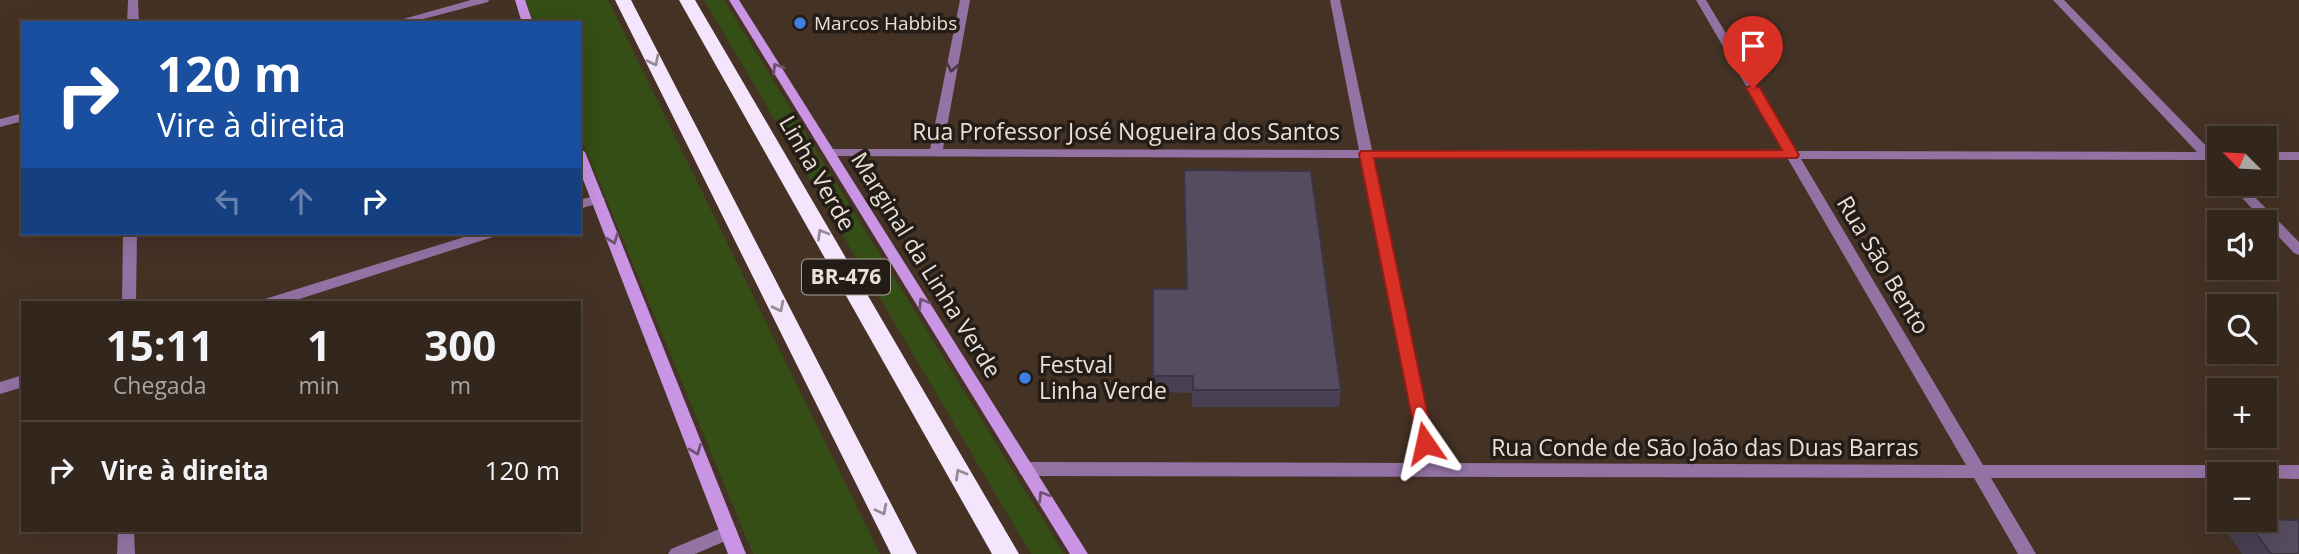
<!DOCTYPE html>
<html lang="pt">
<head>
<meta charset="utf-8">
<style>
	:root { --surface:#33261c; --page:#3b2e25; --text:#f1f3f6; --muted:#a9a5a3; --line:#4e433b }
	body { margin:0; font-family:"Open Sans",sans-serif; background:var(--page); color:var(--text); height:100vh; display:flex; flex-direction:column; font-size:26px; white-space:nowrap }
	* { box-sizing:border-box; margin:0 }
	p { font-size:23px; color:var(--muted) }
	.icon { flex:none; width:38px; height:38px; fill:none; stroke:currentColor; stroke-width:2; stroke-linecap:round; stroke-linejoin:round }
	.map { position:relative; flex:1; overflow:hidden }
	.details { position:absolute; left:21px; top:301px; width:560px; height:231px; display:flex; flex-direction:column; background:var(--surface); border-radius:0px; box-shadow:0 7px 28px #0002,0 0 0 2px var(--line) }
	.details>* { flex:none }
	.guide { position:absolute; left:21px; top:21px; width:560px; height:214px; border-radius:0px; box-shadow:0 7px 28px #0002,0 0 0 2px var(--line); background:#1a4fa0; color:#fff; overflow:hidden }
	.needle { width:46px; rotate:294deg }
	.buttons { position:absolute; left:2207px; top:126px; display:grid; gap:14px }
	.buttons a { display:grid; place-items:center; width:70px; height:70px; border-radius:0px; background:var(--surface); box-shadow:0 7px 28px #0002,0 0 0 2px var(--line); font-size:35px }
	.pin { position:absolute; display:grid; place-items:center; width:60px; height:60px; color:#fff; margin:-72px -30px; border-radius:50% 50% 50% 0; rotate:-45deg; box-shadow:0 0 7px #0007 }
	.pin .icon { rotate:45deg }
	.me { position:absolute; width:77px; margin:-38px; rotate:349deg; stroke-linejoin:round; filter:drop-shadow(0 0 5px #0008) }
	.turn { display:flex; align-items:center; gap:24px; height:147px; padding:0 21px; font-size:32px }
	.turn .icon { width:91px; height:91px; stroke-width:2.5 }
	.turn b { display:block; font-size:49px; line-height:60px }
	.lanes { display:flex; align-items:center; height:66px; padding:0 21px; background:#0003; justify-content:center; gap:35px; direction:ltr }
	.lanes .off { opacity:.35 }
	.eta { display:flex; justify-content:space-evenly; align-items:center; height:119px; text-align:center }
	.eta b { font-size:42px; font-weight:700; line-height:49px }
	ul { padding:0; list-style:none }
	li { display:flex; align-items:center; gap:21px; height:98px; padding:0 21px; border-top:2px solid var(--line) }
	li div { flex:1 }
	li b { display:block; font-size:26px }
	li em { font-style:normal }
	.map>svg:first-child { display:block }
	.green { fill:#344e16 }
	.lines { fill:none; stroke-linecap:round; stroke-linejoin:round }
	.street { fill:#9473a4; fill-rule:evenodd }
	.secondary { fill:#c994e3; fill-rule:evenodd }
	.highway { fill:#f4e4fc; fill-rule:evenodd }
	.wall { fill:#494153 }
	.building { fill:#554c60; stroke:#3c3543; stroke-width:2 }
	.oneway { stroke:#968a94 }
	.oneway2 { stroke:#4b3a48 }
	.oneway3 { stroke:#6e5272 }
	.route { fill:#d93025; stroke:#8d1f18; stroke-width:2 }
	.shop-dot { fill:#3f7fe0; stroke:#241c16; stroke-width:2.5 }
	.labels { text-anchor:middle; stroke-width:7; stroke-linejoin:round; paint-order:stroke }
	.far-poi-label { font-size:19px; fill:#ebdfd7; stroke:#241c16; text-anchor:start }
	.shield { fill:#241c16; stroke:#afa49d; stroke-width:2 }
	.shield-label { font-size:21px; font-weight:bold; fill:#ebdfd7 }
	.street-label { font-size:23px; fill:#ebdfd7; stroke:#241c16 }
	.poi-label { font-size:23px; fill:#ebdfd7; stroke:#241c16; text-anchor:start }
</style>
</head>
<body>
<div class="map">
<svg width="2299" height="554" viewBox="0 0 2299 554">
	<rect width="100%" height="100%" fill="#443225"/>
	<path class="green" d="M525,0h83l272,554h-127l-174,-421v-110h-45z
		M704,0h20l340,554h-33z"/>
	<g class="lines">
		<path class="street" d="M128,0h10l1,23h-12z
			M471,0h18l-1,2 -80,21h-19z
			M960,0h10l-27,149 416,1 -29,-150h10l32,150 412,1 -88,-151h10l90,151 401,1 -144,-152h11l148,152h7v19l-5,-1 -9,-10 -404,-1 182,306h316v14l-35,-1v-4h-45v4h-228l45,76h-18l-44,-76 -948,-2 -6,-2 -2,-5 2,-5 6,-2 395,1 -60,-305 -534,-2 -2,-3 2,-3 4,-1h99zM1373,158l415,1 178,306 -529,-2z
			M23,113v8l-23,6v-8z
			M2264,152h35v8h-35z
			M2229,184h13l57,58v13l-5,-2z
			M598,195l7,4 -2,3 -24,7v-9z
			M123,233h14l-1,70h-14z
			M477,233h21l-2,3 -209,67h-24l2,-4z
			M23,375v12l-23,7v-12z
			M729,525l6,2 2,5 -2,5 -40,17h-27l3,-5z
			M118,530h16l1,24h-18z"/>
		<path class="secondary" d="M515,0h10l8,23h-11z
			M729,0h10l349,554h-18z
			M579,148l6,4 161,402h-18l-149,-385z"/>
		<path class="highway" d="M615,0h16l286,554h-26z
			M679,0h16l324,554h-27z"/>
	</g>
	<path class="wall" d="M1184,170l157,220 -2,17h-147v-14l-39,-1v-103h33z
		M2264,519l35,35h-57l-13,-19 16,-15z"/>
	<path class="building" d="M1184,170l127,1 30,219h-148v-14h-40v-87h34z
		M2264,519l35,1v34h-28l-25,-34z"/>
	<defs><path id="oneway-chevron" d="M-2-3.5L2.5 0L-2 3.5" fill="none" stroke-width="1.6" stroke-linecap="round" stroke-linejoin="round" transform="scale(1.75)"/></defs>
	<g class="oneway">
		<use href="#oneway-chevron" transform="translate(654 61) rotate(63)"/>
		<use href="#oneway-chevron" transform="translate(822 234) rotate(-120)"/>
		<use href="#oneway-chevron" transform="translate(779 307) rotate(63)"/>
		<use href="#oneway-chevron" transform="translate(960 474) rotate(-120)"/>
		<use href="#oneway-chevron" transform="translate(882 510) rotate(63)"/>
	</g>
	<use class="oneway2" href="#oneway-chevron" transform="translate(952 67) rotate(101)"/>
	<g class="oneway3">
		<use href="#oneway-chevron" transform="translate(777 68) rotate(-122)"/>
		<use href="#oneway-chevron" transform="translate(613 239) rotate(69)"/>
		<use href="#oneway-chevron" transform="translate(923 303) rotate(-121)"/>
		<use href="#oneway-chevron" transform="translate(696 450) rotate(69)"/>
		<use href="#oneway-chevron" transform="translate(1043 496) rotate(-122)"/>
	</g>
	<path class="route" d="M1753,84l7,4 39,67 -2,3h-423l60,285 -3,5h-13l-59,-294 2,-3 421,-1 -36,-62z"/>
	<g class="shop-dot">
		<circle cx="800" cy="23" r="7"/>
		<circle cx="1025" cy="378" r="7"/>
	</g>
	<g class="labels">
		<g class="far-poi-label">
			<text x="814" y="30">Marcos Habbibs</text>
		</g>
		<rect class="shield" x="802" y="259.5" width="88" height="35" rx="5"/>
		<g class="shield-label">
			<text x="846" y="284">BR-476</text>
		</g>
		<g class="street-label">
			<text x="1126" y="140">Rua Professor José Nogueira dos Santos</text>
			<text transform="translate(817 173) rotate(60)" y="8">Linha Verde</text>
			<text transform="translate(926 265) rotate(58)" y="8">Marginal da Linha Verde</text>
			<text transform="translate(1883 265) rotate(59)" y="8">Rua São Bento</text>
			<text x="1705" y="456">Rua Conde de São João das Duas Barras</text>
		</g>
		<g class="poi-label">
			<text x="1039" y="373">Festval<tspan x="1039" dy="26">Linha Verde</tspan></text>
		</g>
	</g>
</svg>
<div class="buttons">
<a><svg class="needle" viewBox="-14 -14 28 28"><path d="M0-13l5 13h-10z" fill="#e53935"/><path d="M0 13l5-13h-10z" fill="#a9a5a3"/></svg></a>
<a><svg class="icon" aria-label="sound" viewBox="0 0 24 24"><path d="M4 9h4l5-4v14l-5-4H4zM17 9q2 3 0 6"/></svg></a>
<a><svg class="icon" aria-label="search" viewBox="0 0 24 24"><circle cx="10" cy="10" r="6"/><path d="M15 15l6 6"/></svg></a>
<a>+</a>
<a>−</a>
</div>
<div class="pin" style="left:1753px;top:88px;background:#d93025"><svg class="icon" aria-label="arrive" viewBox="0 0 24 24"><path d="M6 21V4h12l-3 4 3 4H6"/></svg></div>
<svg class="me" style="left:1425px;top:443px" viewBox="-20 -20 40 40"><path d="M0-17L14 15 0 8-14 15z" fill="#d93025" stroke="#fff" stroke-width="4"/></svg>
<div class="guide">
<div class="turn"><svg class="icon" aria-label="right" viewBox="0 0 24 24"><path d="M7 20v-9h11M14 6l5 5-5 5"/></svg><div><b>120 m</b>Vire à direita</div></div>
<div class="lanes"><svg class="icon off" aria-label="left" viewBox="0 0 24 24"><path d="M17 20v-9H6M10 6l-5 5 5 5"/></svg><svg class="icon off" aria-label="ahead" viewBox="0 0 24 24"><path d="M12 20V5M6 11l6-6 6 6"/></svg><svg class="icon" aria-label="right" viewBox="0 0 24 24"><path d="M7 20v-9h11M14 6l5 5-5 5"/></svg></div>
</div>
<section class="details">
<div class="eta">
<div><b>15:11</b><p>Chegada</p></div>
<div><b>1</b><p>min</p></div>
<div><b>300</b><p>m</p></div>
</div>
<ul>
<li><svg class="icon" aria-label="right" viewBox="0 0 24 24"><path d="M7 20v-9h11M14 6l5 5-5 5"/></svg><div><b>Vire à direita</b></div><em>120 m</em></li>
</ul>
</section>
</div>
</body>
</html>
